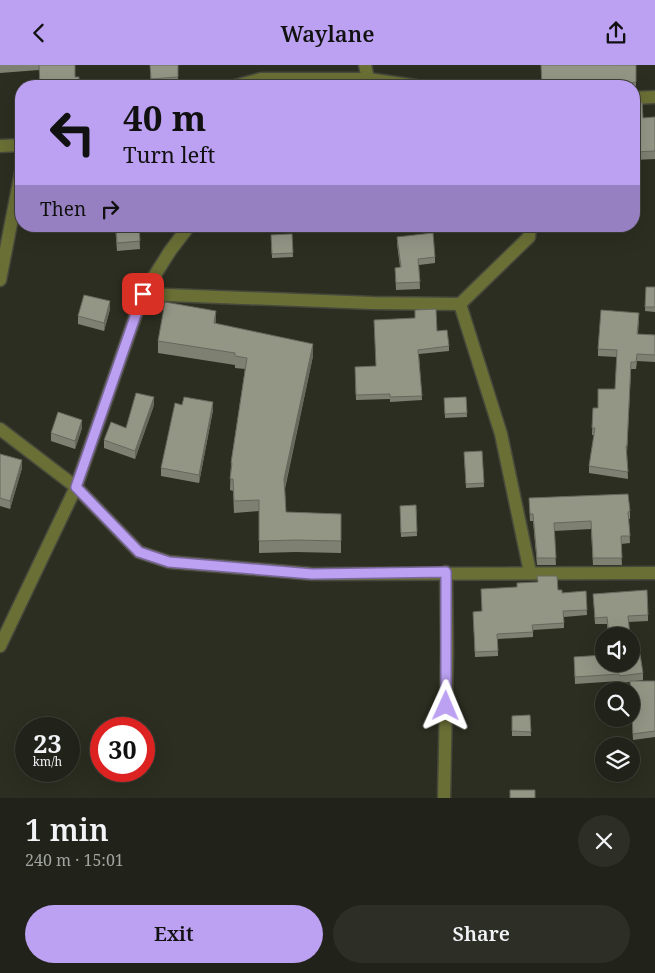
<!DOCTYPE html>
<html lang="en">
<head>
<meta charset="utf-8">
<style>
	:root { --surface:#212219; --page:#2d2f26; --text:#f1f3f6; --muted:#a2a4a2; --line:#3e3f38; --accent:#bca0f2 }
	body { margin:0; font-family:"Noto Serif",serif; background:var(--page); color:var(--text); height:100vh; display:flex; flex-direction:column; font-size:19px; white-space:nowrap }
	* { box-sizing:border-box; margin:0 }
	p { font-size:16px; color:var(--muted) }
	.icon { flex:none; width:28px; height:28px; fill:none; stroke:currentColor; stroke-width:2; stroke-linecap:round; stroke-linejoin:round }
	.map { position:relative; height:733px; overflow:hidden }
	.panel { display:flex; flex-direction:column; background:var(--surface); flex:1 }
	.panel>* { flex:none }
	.guide { position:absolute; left:15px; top:15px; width:625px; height:152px; border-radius:20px; box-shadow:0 5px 20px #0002,0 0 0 1px var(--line); background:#bca0f2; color:#111; overflow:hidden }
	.fabs { position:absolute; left:595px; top:562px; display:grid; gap:10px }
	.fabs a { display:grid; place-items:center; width:45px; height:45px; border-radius:50%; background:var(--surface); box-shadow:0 5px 20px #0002,0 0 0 1px var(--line); font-size:25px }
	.speed { position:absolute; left:15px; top:652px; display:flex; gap:10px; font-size:25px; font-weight:700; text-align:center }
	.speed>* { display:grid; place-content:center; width:65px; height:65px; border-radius:50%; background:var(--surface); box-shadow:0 5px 20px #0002,0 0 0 1px var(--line); line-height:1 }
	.speed small { font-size:12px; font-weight:400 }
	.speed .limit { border:8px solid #d22; background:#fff; color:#111 }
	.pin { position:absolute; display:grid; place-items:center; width:42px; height:42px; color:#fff; margin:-21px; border-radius:10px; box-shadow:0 2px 8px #0006 }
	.me { position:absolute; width:55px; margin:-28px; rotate:1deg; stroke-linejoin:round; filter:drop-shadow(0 0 4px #0008) }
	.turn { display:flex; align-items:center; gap:18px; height:105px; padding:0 25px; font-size:22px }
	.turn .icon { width:65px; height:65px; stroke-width:2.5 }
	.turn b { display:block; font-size:35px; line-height:42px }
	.then { display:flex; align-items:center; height:48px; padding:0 25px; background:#0003; gap:10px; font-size:19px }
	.round { display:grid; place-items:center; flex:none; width:52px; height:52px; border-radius:26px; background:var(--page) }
	.headline { display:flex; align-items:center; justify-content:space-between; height:85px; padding:0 25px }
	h1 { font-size:30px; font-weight:600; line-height:38px }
	.action { display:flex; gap:10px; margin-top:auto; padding:10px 25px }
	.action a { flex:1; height:58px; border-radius:30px; background:var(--accent); color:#111; font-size:20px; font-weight:600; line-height:58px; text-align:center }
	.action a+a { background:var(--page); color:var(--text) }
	header { display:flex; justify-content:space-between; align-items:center; height:65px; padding:0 25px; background:var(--accent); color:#111; font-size:22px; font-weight:600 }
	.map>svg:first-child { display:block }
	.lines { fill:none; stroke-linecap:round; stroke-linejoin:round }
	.street-casing { stroke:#47493c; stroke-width:15 }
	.street { stroke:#6a6f35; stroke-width:12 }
	.wall { fill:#7e8072 }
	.shaded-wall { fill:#67685d }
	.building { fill:#939585; stroke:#67685d }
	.route-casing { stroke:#7a689d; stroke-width:12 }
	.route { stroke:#bca0f2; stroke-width:9 }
</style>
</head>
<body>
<header><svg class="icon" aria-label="back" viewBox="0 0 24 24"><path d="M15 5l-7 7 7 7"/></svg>Waylane<svg class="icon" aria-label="share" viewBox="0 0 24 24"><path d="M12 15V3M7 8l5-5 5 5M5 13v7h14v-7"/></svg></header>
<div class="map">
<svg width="655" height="733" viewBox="0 0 655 733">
	<rect width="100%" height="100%" fill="#2c2e21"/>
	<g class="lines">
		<g class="street-casing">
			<path id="street" d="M365,0l3,14
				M235,21l26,-7h107l48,7
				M634,33l21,-1
				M0,81l21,-1
				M0,215l21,-108
				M143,229l230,9 87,1 41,130 29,138
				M460,239l69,-67 1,-11
				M0,364l76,58 63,65 30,10 144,12 342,-1
				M0,581l76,-159 67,-193 27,-43 19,-25
				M444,733l3,-147 -1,-79"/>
		</g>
		<use href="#street" class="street"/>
	</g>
	<path class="wall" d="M0,0h75v12l4,9h-39l-1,-16 -39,3z
		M150,0h28v20l-27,1z
		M541,0h95v25h-2v-4h-92z
		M634,33l3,4 6,16 12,-1v42l-21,1z
		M115,161h24l1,23 -23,2z
		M292,169l1,23 -21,1 -1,-23z
		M397,172l38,20v6l-16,2 1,24 -24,1 -1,-22 5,-1 -3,-23z
		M646,222h9v25l-10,-1z
		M110,244l-6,22 -26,-7v-8z
		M639,255l-1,14 17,1v27l-18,-1 -1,8h-5l-4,84 1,26 -39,-6v-7l5,-31h-2l1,-27h5l17,-19 2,-32 -19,-1v-7z
		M215,259l98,32 -28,133 1,23 55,2v39l-45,-1 -37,1v-42l-25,2 -1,-22 -3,-1 1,-27 14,-94 -10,-1v-3l-77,-12v-12z
		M437,266l12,15v5l-30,3 3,46 -32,2v-3l-34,1 -1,-33 21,-1z
		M466,332l1,20 -22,1 -1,-20z
		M154,340l-19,54 -31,-11v-8l22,-12z
		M182,340l31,5 -14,73 -38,-7v-8z
		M82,363l-7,21 -24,-8v-8z
		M482,386l2,36 -18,1 -2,-36z
		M0,389l22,14 -12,41 -10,-3z
		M529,433l101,13v8h-1l1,24 -9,1 1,21h-29l-2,-36 -37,2 2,34h-19l-4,-44h-3z
		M416,440l1,31 -16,1 -1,-31z
		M558,525l4,3 24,-2 1,24 -23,2v11l-31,2v7l-35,2v17l-23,1 -2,-45 9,-1z
		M593,529l55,21v6l-20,1 2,14h-22l-1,-12h-12z
		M632,590l11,18v7l-8,1h20v56l-22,3 -3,-58 -10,1 -1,-2 -44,3 -1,-27z
		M530,650l1,21h-19v-20z"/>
	<path class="shaded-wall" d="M110,236v8l-6,22v-8z
		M216,246v12l-2,12v-12z
		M313,279v12l-29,135v-12z
		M154,332v8l-19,54v-8z
		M213,337v8l-14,73v-8z
		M82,355v8l-7,21v-8z
		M22,395v8l-12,41v-8z"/>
	<path class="building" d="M39,0h36v12h4v9h-39z
		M150,0h28v12l-27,2z
		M541,0h95v17l-6,1 -3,3h-59v-1l-26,1z
		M381,14l18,3v4h-60v-4z
		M634,33h3v4h5l1,16 12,-1v34l-21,1z
		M116,161h23l1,15 -23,2z
		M433,168l2,24 -17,2 2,23 -24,1 -1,-15 6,-1 -4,-30z
		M292,169l1,19 -21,1 -1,-19z
		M646,222h9v20h-10z
		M84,230l26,6 -6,22 -26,-7z
		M165,237l51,9 -2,12 99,21 -29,135 2,33 55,2v27l-45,-1 -37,1v-41l-25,1 -1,-22h-3l2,-16h-1l16,-105 -12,-2v-3l-77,-12z
		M436,244l1,22 10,-1 2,16 -31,4 4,46 -32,1v-3l-34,1 -1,-28 21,-1 -2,-46 41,-2v-8z
		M601,245l38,3 -2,21 18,1v20l-18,-1 -1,8h-5l-4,84h-1l2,26 -39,-6 6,-38h-3l1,-20h5v-19h17l2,-39 -19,-1z
		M136,328l18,4 -19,54 -31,-11 7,-18 15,6z
		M184,332l29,5 -14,73 -38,-7 14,-65 7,2z
		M466,332l1,16 -22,1 -1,-16z
		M58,347l24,8 -7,21 -24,-8z
		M482,386l2,32 -18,1 -2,-32z
		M0,389l22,6 -12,41 -10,-3z
		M628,429l2,17 -2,1 2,24h-9l1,22h-29l-2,-37 -37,2 2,35h-19l-4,-44h-3l-1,-16z
		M416,440l1,27 -16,1 -1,-27z
		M537,511h20l1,14h4v3l24,-2 1,19 -24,1 1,12 -32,2 1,7 -36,2 1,17 -23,1 -2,-40 9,-1 -1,-22 36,-2v-4l21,-1z
		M647,525l1,25 -20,1 2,20h-21l-2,-19 -12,1 -2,-24z
		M631,586l1,4 8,-1 3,19 -23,3 -1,-2 -44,3 -1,-20 30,-2v9h27z
		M630,616h25v50l-22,3z
		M530,650l1,17 -19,-1v-15z
		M510,725h25v8h-25z"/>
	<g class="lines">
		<g class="route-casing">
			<path id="route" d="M143,229l-67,193 63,65 30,10 143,12 134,-2v134"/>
		</g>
		<use href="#route" class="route"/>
	</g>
</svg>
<div class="fabs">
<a><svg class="icon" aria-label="sound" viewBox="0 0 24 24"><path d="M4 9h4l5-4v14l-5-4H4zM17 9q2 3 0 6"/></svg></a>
<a><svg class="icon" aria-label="search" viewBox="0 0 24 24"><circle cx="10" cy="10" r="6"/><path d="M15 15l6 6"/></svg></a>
<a><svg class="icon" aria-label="layers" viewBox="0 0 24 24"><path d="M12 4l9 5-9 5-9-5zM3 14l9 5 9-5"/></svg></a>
</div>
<div class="speed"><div>23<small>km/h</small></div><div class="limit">30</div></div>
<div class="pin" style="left:143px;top:229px;background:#d93025"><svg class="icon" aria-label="arrive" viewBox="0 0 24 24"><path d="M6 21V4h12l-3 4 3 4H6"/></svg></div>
<svg class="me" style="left:446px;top:641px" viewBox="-20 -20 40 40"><path d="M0-17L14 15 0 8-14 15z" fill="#bca0f2" stroke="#fff" stroke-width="4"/></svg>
<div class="guide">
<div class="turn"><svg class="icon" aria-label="left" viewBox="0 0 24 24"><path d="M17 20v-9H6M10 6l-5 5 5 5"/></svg><div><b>40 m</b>Turn left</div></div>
<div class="then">Then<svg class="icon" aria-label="right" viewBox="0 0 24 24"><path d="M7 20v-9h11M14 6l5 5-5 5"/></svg></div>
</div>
</div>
<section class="panel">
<div class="headline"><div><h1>1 min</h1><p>240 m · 15:01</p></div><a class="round"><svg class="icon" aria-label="close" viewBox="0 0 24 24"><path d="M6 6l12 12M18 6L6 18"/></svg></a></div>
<div class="action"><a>Exit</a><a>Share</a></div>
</section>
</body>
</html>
